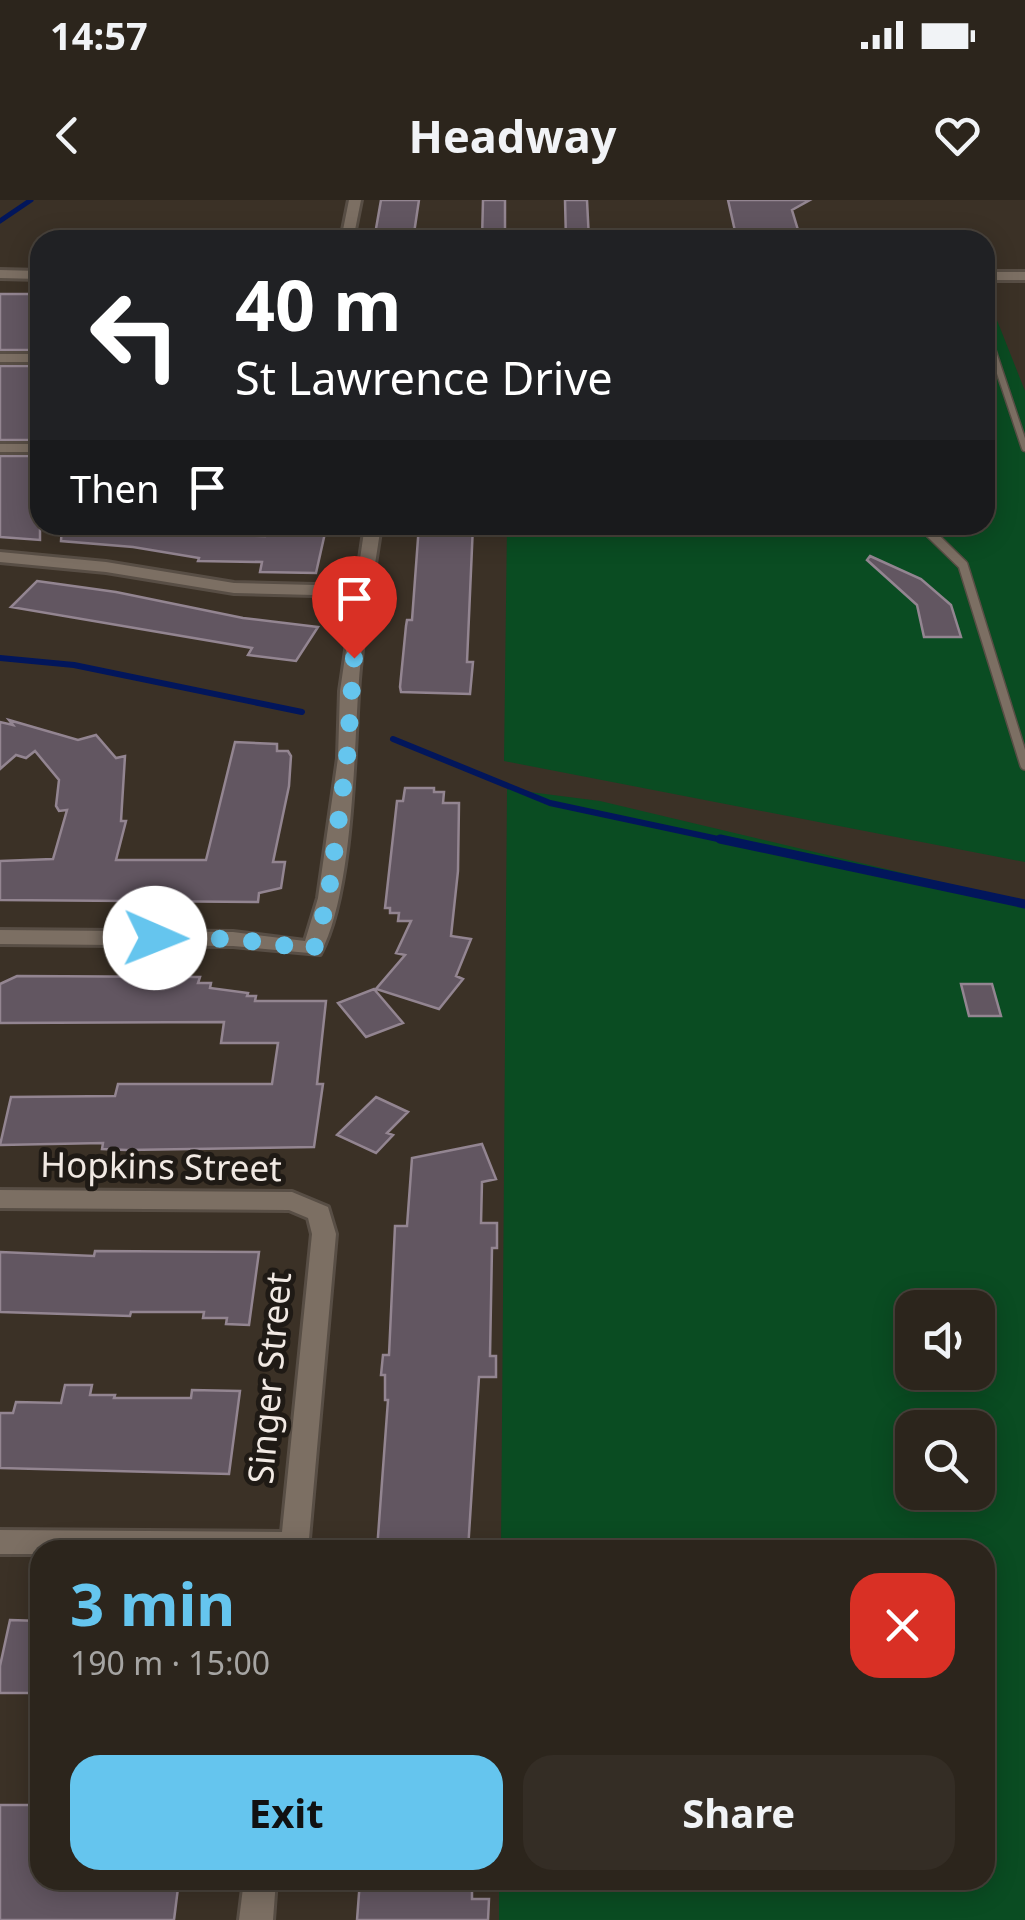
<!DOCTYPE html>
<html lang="en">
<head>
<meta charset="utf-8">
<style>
	:root { --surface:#2c251c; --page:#342d25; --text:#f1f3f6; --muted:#a6a5a3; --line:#48423b; --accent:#65c5ee }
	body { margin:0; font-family:"Noto Sans",sans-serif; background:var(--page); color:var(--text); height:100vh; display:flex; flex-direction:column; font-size:38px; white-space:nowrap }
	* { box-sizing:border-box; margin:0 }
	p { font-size:32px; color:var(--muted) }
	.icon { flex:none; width:55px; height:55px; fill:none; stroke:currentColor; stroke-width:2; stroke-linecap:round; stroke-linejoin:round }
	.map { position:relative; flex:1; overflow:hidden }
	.side { position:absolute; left:30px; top:1340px; width:965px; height:350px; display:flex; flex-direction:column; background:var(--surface); border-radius:30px; box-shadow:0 5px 25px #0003,0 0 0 2px var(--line) }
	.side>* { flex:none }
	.banner { position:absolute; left:30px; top:30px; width:965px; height:305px; border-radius:30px; box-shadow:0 5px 25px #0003,0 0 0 2px var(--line); background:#202124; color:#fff; overflow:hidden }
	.controls { position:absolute; left:895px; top:1090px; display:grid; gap:20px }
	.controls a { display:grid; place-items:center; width:100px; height:100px; border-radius:20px; background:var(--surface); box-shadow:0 5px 25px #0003,0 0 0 2px var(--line); font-size:50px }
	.pin { position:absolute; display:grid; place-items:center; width:85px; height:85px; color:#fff; margin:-102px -42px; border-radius:50% 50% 50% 0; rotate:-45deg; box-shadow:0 0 10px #0007 }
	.pin .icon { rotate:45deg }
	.me { position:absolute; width:110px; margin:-55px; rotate:91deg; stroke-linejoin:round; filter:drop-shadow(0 0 8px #0008) }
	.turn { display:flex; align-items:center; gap:35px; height:210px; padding:0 40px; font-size:45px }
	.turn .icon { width:130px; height:130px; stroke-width:2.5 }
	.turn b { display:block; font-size:70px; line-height:85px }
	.then { display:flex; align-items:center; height:95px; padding:0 40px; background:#0003; gap:20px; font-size:38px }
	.round { display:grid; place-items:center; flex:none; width:105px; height:105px; border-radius:30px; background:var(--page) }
	.head { display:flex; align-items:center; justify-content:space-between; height:170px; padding:0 40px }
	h1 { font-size:60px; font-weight:700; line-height:75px; color:var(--accent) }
	.button { display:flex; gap:20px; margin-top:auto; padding:20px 40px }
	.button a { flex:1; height:115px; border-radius:30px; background:var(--accent); color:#111; font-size:40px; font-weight:700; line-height:115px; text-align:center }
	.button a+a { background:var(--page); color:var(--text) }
	.status { display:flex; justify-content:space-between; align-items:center; height:70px; padding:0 50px; background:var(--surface); direction:ltr }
	.status svg { height:28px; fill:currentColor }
	header { display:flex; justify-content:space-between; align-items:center; height:130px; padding:0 40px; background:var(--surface); font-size:45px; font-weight:700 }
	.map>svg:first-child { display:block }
	.green { fill:#0a4c22; fill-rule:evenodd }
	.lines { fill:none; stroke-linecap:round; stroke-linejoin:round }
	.stream-far2 { stroke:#02165b; stroke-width:5 }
	.stream-far1 { stroke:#02165b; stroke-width:6 }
	.stream { stroke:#02165b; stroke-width:9 }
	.building { fill:#625661; stroke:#938591; stroke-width:2.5 }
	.lane-far1-casing { stroke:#584e45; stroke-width:9 }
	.lane-casing { stroke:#584e45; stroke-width:12 }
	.street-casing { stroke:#584e45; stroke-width:6 }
	.lane-far1 { stroke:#7c6f63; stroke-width:6 }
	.lane { stroke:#7c6f63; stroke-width:9 }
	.street { fill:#7c6f63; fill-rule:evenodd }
	.route { stroke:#65c5ee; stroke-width:18; stroke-dasharray:0 32.4 }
	.labels { text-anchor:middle; stroke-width:10; stroke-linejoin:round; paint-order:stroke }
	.street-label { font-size:35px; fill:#f1e9e3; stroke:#1f1a15 }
</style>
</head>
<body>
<div class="status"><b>14:57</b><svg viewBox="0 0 49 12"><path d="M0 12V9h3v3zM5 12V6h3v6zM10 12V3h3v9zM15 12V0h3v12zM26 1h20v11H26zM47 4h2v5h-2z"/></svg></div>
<header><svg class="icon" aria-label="back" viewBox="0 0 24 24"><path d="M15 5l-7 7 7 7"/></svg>Headway<svg class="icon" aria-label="heart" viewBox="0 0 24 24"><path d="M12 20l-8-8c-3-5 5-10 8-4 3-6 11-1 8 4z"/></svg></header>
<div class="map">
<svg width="1025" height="1720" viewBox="0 0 1025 1720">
	<rect width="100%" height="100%" fill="#3b3126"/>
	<path class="green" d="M985,90l40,101v471l-521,-101 3,-236h478z
		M507,589l93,12 425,101v1018h-526v-40h486v-330h-484zM912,1108h66v64h-66zM912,1228h66v64h-66z"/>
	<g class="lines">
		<path class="stream-far2" d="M0,21l31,-21"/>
		<path class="stream-far1" d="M0,458l74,7 228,47
			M393,539l157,64 182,39"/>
		<path class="stream" d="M720,639l305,65"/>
	</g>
	<path class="building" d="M381,0h38l-6,40h-39z
		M483,0h22v40h-23z
		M565,0h22l2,40h-23z
		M728,0h82l-18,10 9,30h-64z
		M0,94h40v12l-8,18h8v26h-40z
		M0,166h34l-4,9h10v65h-40z
		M0,256h40v84l-40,-3z
		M62,325h113l-3,3 37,4 -2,3 58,1 3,-11h42l15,8 -9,40 -56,-1 2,-10 -64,-1 1,-3 -66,-11 -72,-6z
		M419,325h54l-6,137h6l-3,32 -69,-2 -1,-5 6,-61 1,-6h5z
		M870,356l51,23 30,26 10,32h-37l-7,-32 -50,-45z
		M37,381l79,11 127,26 75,9 -22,34 -48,-6 4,-7 -241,-41z
		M9,520l69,20 18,-5 20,23 9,-2 -4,65h5l-10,39h90l29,-118 42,2v7h11l3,5 -2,30 -16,76h12l-4,26 -22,5 -1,9 -258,-2v-39l53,-2 14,-49 -8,1 -3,-5 3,-26 -24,-29 -9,7 -10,-3 -16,14v-47l13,3z
		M405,588h29v4h10l-1,11h16l-1,68 -7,65 20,3 -15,37 7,3 -24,30 -63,-20 29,-34 -9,-2 15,-32h-13l1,-8h-9v-5h-5l12,-107h6z
		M17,776l183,1 -2,6h13l-1,5 38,5 -1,3h9l-1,5h71l-9,83h6l-9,63 -187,3 -25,-1 1,-6 -103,2 11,-48 104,-1 3,-12h154l6,-41h-57l3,-21 -224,1v-39z
		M961,784h31l9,32h-32z
		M374,789l29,34 -37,14 -28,-34z
		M376,897l32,15 -21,21 6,2 -17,18 -39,-18z
		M482,944l14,35 -14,3 -1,41h16v25h-5l-2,108h6v21h-17l-11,173h-91l11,-150h-3v-25h-4l2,-20h6l6,-129h12l5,-68z
		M95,1051l164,1 -10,73 -23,-1 1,-6h-24l1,-6h-73l-1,4 -130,-4v-60l94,4z
		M65,1185h27l-2,10h25l-1,3h77l1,-8 48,1 -11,83 -229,-6v-55h13l3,-11 45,1z
		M10,1420l30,1v72h-40v-27z
		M0,1605h40v75h139l-5,40h-174z
		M360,1680h112v19h17l-1,21h-131z"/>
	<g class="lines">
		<g class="lane-far1-casing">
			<path id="lane-far1" d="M985,128l40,120"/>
		</g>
		<g class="lane-casing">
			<path id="lane" d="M922,325l41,40 62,200"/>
		</g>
		<g class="street-casing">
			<path id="street" d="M349,0h12l-8,40h-12z
				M0,70l40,1v8l-40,-1z
				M985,72h40v8h-40z
				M0,154h40v8h-40z
				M0,244h40v8h-40z
				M365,325h16c-8,56 -20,113 -23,169 -4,68 -6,202 -38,260l-87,-8 -233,-2v-14l233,2 72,9 13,-43 20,-140 2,-67 14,-95 -120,-3 -128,-21 -106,-10v-10l106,10 128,21 122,3z
				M0,990l292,2 36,15 8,27 -28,316h-268v4h-40v-24l282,2 30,-298 -4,-16 -19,-8 -289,-2z
				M244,1680h32l-3,40h-34z"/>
		</g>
		<use href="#lane-far1" class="lane-far1"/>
		<use href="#lane" class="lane"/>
		<use href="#street" class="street"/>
	</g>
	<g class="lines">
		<path class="route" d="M155,738l78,1 81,10 14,-51 19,-140 7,-100"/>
	</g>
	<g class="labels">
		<g class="street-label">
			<text transform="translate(161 967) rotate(1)" y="12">Hopkins Street</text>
			<text transform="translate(270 1178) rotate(-85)" y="12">Singer Street</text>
		</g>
	</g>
</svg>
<div class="controls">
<a><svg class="icon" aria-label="sound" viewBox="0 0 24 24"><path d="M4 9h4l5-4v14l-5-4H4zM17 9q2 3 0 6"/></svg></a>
<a><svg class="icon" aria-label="search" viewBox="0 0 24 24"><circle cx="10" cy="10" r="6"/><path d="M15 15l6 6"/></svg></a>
</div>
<div class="pin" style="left:354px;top:458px;background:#d93025"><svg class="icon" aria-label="arrive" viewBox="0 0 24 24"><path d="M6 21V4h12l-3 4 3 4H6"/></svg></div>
<svg class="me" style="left:155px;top:738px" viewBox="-20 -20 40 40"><circle r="19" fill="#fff"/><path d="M0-13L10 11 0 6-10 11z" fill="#65c5ee"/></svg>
<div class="banner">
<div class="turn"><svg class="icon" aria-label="left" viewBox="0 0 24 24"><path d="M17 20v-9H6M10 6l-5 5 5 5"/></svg><div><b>40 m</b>St Lawrence Drive</div></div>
<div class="then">Then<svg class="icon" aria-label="arrive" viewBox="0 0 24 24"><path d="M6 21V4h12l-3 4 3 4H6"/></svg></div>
</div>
<section class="side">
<div class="head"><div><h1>3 min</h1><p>190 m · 15:00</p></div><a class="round" style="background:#d93025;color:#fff"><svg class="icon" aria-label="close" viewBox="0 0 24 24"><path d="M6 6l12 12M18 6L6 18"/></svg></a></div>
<div class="button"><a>Exit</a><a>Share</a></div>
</section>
</div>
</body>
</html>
